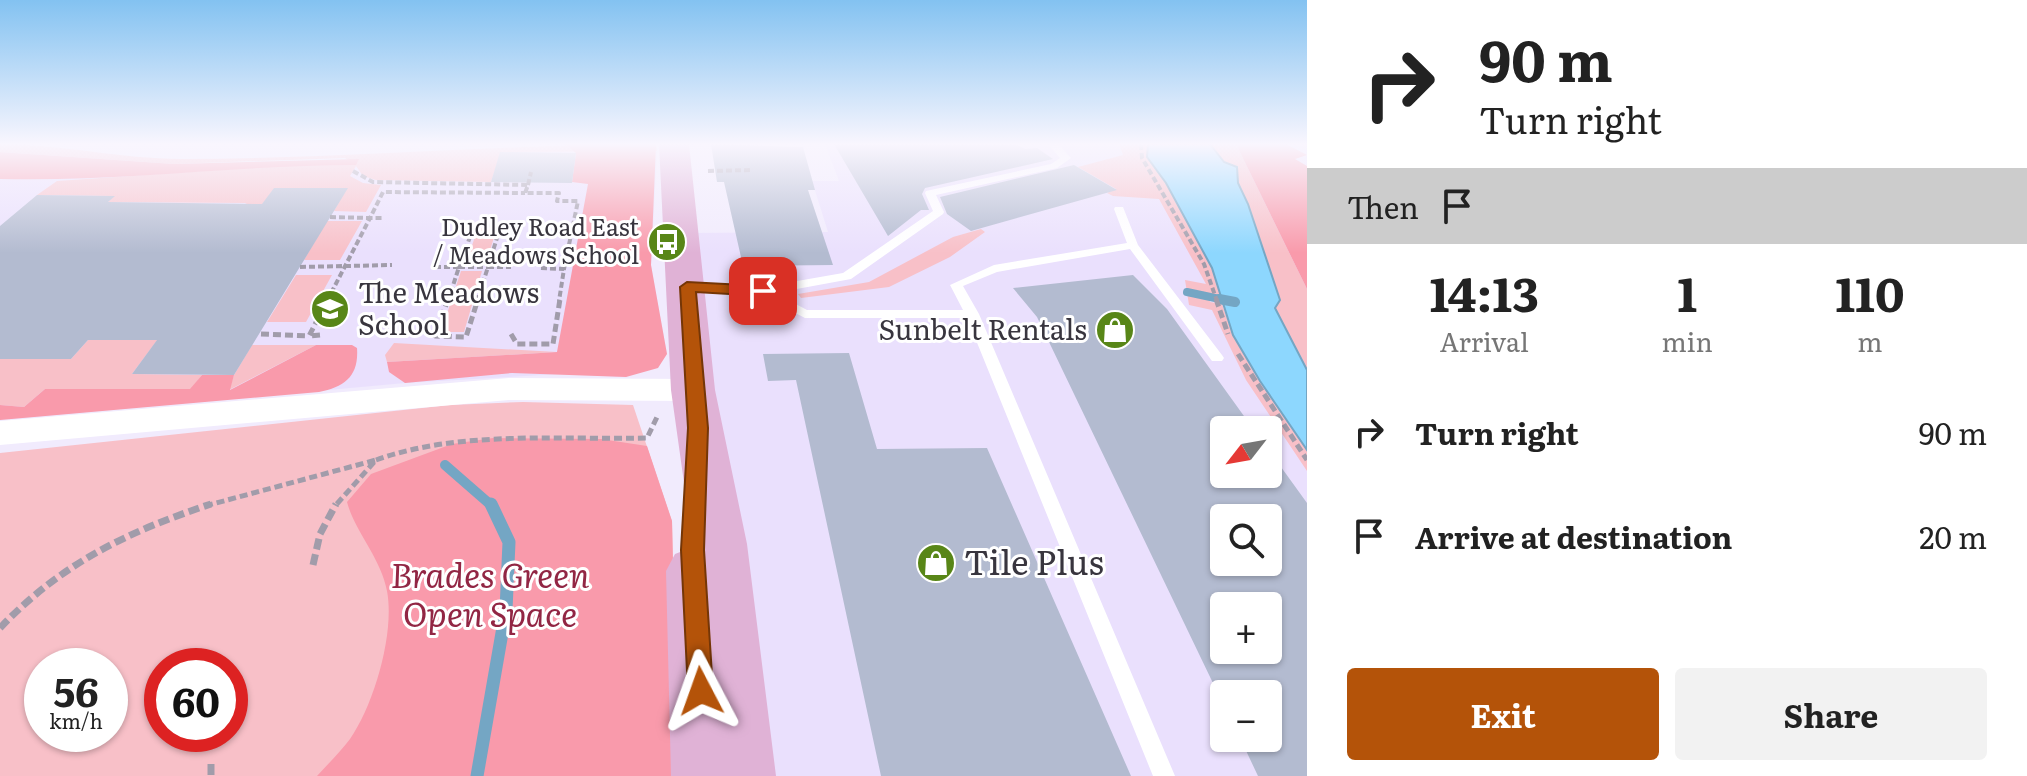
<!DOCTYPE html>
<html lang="en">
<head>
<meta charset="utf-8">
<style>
	:root { --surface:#fff; --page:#f2f2f2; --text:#222; --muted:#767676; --accent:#b45309 }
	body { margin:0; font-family:Literata,serif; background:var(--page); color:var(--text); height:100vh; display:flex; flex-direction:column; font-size:30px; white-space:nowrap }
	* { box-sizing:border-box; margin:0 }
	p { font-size:26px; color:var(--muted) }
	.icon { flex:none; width:44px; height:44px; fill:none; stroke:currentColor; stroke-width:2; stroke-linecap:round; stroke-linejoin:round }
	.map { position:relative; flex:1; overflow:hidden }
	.panel { display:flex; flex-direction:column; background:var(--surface); width:720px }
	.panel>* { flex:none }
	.hud { background:#fff; color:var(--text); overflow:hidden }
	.needle { width:52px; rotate:239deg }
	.controls { position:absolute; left:1210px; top:416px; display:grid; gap:16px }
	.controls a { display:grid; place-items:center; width:72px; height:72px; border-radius:8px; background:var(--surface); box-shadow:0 2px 6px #0004; font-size:40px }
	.speed { position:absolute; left:24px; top:648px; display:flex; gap:16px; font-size:40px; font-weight:700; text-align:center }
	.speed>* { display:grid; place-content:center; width:104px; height:104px; border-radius:50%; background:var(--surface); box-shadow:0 2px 6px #0004; line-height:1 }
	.speed small { font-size:20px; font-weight:400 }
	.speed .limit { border:12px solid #d22; background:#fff; color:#111 }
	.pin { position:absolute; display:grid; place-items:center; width:68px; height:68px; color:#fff; margin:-34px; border-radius:16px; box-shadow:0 4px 12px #0006 }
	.me { position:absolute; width:88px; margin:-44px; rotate:356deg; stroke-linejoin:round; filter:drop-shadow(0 0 6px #0008) }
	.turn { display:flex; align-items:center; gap:28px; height:168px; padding:0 40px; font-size:36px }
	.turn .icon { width:104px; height:104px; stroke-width:2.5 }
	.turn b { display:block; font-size:56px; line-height:68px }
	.then { display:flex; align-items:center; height:76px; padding:0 40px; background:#0003; gap:16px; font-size:30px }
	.eta { display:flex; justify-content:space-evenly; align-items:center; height:136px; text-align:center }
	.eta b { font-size:48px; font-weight:700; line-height:56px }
	.cta { display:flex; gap:16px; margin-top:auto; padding:16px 40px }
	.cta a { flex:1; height:92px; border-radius:8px; background:var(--accent); color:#fff; font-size:32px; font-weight:700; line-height:92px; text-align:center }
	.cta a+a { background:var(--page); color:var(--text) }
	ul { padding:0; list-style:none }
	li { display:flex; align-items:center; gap:24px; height:104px; padding:0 40px }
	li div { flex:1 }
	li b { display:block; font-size:30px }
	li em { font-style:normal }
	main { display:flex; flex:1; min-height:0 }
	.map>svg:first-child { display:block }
	.built { fill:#eae0fd; fill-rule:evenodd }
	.green { fill:#f8c0c8; fill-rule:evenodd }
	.forest { fill:#f99aab }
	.water { fill:#8dd7fe; stroke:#74a6c4; stroke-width:2 }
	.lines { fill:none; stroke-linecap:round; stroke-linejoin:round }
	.stream-far2 { stroke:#74a6c4; stroke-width:8 }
	.stream-far1 { stroke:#74a6c4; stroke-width:10 }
	.stream { stroke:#74a6c4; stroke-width:13 }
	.building { fill:#b3bbd0; fill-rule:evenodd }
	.path-far2 { stroke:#a19caa; stroke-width:4; stroke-dasharray:6 3; stroke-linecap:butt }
	.path-far1 { stroke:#a19caa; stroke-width:5; stroke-dasharray:8 4; stroke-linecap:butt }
	.path { stroke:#a19caa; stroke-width:7; stroke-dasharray:11 5; stroke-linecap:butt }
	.service { fill:#fff; fill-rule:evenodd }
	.minor { fill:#fff; fill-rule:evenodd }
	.primary { fill:#e0b2d6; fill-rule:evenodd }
	.route { fill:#b45309; stroke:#753606; stroke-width:2 }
	.labels { text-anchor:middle; stroke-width:6; stroke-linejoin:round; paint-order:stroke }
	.far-poi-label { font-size:24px; fill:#38353e; stroke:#fff; text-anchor:end }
	.poi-label { font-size:28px; fill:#38353e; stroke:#fff; text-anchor:start }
	.near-poi-label { font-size:34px; fill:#38353e; stroke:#fff; text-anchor:start }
	.near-park-label { font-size:34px; font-style:italic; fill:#922644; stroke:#fff }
</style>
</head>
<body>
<main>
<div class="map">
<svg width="1307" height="776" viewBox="0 0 1307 776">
	<rect width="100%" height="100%" fill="#f1ebfd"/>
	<path class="built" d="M825,144h482v171l-14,2 14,78v381h-583l-42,-543 146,-1 -16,-51h27zM1224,430h44v44h-44zM1224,518h44v44h-44zM1224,606h44v44h-44zM1224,694h44v44h-44z
		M657,151l-6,114 16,89 -41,23 -66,-3 -155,9 -405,37v-241l356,-14 144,-13z"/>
	<path class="green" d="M0,144c61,0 121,15 182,15 158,0 316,-15 474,-15l1,7 -156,1 -10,30 -115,-2 -13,-4 -7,-10 -6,10 13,7 18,2 -15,27 -32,-1 13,-23h-72l-17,22 -13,-7 -137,-1 6,-6 -77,-1 20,-14 237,-16h62l-11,-7 -171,6 -174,-12z
		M1119,144h29l-1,13 19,26 46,85 8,27 -11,-2 1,9 12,2 11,31 27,46 47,69v21l-61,-91 -34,-70 -23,-5 -4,-25 21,4 -47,-85 -46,-3 -6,-3 9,-4 -38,-22 45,-12z
		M1210,144h26l71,145v81l-32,-62 -15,-68 -22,-57 -1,-16 -13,-5z
		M327,221h35l-22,39h-36z
		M478,228h19l-11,35h-20z
		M981,229l4,3 -35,25 -61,30 -88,11 -3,-4 71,-12 84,-45z
		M461,271h21l-18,61h-23z
		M296,275h36l-26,47h-39z
		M144,330l20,1 -32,43 70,1 -11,14h-146l-21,18 -24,-2v-46h71l17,-19h48z
		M394,343l163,9 -170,10 -2,-7z
		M252,345h64l-87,45 5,-15z
		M523,402l110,3 39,116 6,255h-678v-323l450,-48zM42,666h68v68h-68zM162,666h68v68h-68z"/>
	<path class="forest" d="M565,144h91l-5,121 16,89 -9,14 -32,9 -114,-4 -107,10 -16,-11 -2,-10 170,-10 31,-168 -16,-2 4,-29z
		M1236,144h50l21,11 -12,4 12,7v123z
		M0,152l174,12 185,-5 -3,6c-119,0 -237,17 -356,14z
		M316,345h36l5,3c2,28 -12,39 -38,44l-319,28v-15l24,2 21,-18h145l12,-14h32l-4,15z
		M493,438l108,1 46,7 25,75 6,255h-361c11,-12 23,-24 33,-37 24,-34 45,-106 37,-148 -6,-33 -32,-59 -40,-89l24,-28 81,-30z"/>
	<path class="water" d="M1148,144h62l14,18 13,5 1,16 10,21 32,96 -5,8 32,62v80l-47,-69 -27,-46 -21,-67 -46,-85 -19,-26z"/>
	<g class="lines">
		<path class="stream-far2" d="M1187,292l42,9"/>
		<path class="stream-far1" d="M1219,299l16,3
			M445,465l47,41"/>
		<path class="stream" d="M477,776l29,-166 3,-68 -18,-38"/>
	</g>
	<path class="building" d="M711,144l92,3 12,43h-7l25,75 -90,1 -19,-84h-7z
		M834,144l184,1 7,4 12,-1 16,11 -128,29 -3,6 7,16h-8l-33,26z
		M500,152l76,1 -4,30 -81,-1z
		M1074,165l43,25 -146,41 -24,-17 -7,-17z
		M274,188h74l-114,187 -102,-1 25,-34h-69l-17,19h-71v-133l37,-31 78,1 -7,6 154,2z
		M1133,275l34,34 87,121h-30v44h44v-25l39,54v273h-49l-18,-38h28v-44h-44v12l-187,-389 -24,-29zM1224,518h44v44h-44zM1224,606h44v44h-44z
		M849,353l28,96 110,-1 144,328h-250l-85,-396 -28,1 -5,-27z"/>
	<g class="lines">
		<path class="path-far2" d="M1141,144l1,14 62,106 13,37
			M353,171l20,11 155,3 -3,8h34l-2,8h21l-14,68
			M708,171l43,-1
			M528,185l3,-13
			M330,217l40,1 13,-26 142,1
			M300,267l92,-2
			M435,267h24
			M459,267h29
			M459,267l15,-41 27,-1 -13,42
			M488,267h23
			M541,268l23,1 -5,32
			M327,301l43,-83h12
			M448,301l11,-34
			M477,301l11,-34"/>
		<path class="path-far1" d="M448,299l-13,37 31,1 12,-38
			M1216,299l12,35
			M261,334l48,2
			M511,334l6,10h36l7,-45
			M320,335l-11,1 19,-37
			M1238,354l69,106
			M376,460c84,-30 182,-20 271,-22l11,-23
			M205,506l171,-46 -41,46"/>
		<path class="path" d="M313,565l7,-31 16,-30
			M0,628c62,-65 127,-96 211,-124
			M211,764v12"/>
		<path class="service" d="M1048,144h10l13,14 -14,10 -121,27 8,17 -1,2 -92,65 -76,14 32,17h156l-13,-25 44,-20 133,-22 -13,-34 1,-2h8l15,38 84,110 2,3 -2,3h-10l-82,-112 -133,23 -34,14 16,28 196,462h-22l-186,-458h-162l-45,-23 -72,-4 -6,-4 6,-4 75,4 80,-14 90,-62 -8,-18 1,-2 125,-27 9,-6z"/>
		<path class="minor" d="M509,378l184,1 11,3 4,8 -4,8 -11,3 -184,-1 -509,45v-24z"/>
		<path class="primary" d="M659,144h30l26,246 32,154 29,232h-105l-5,-205 9,-17 18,-7 -22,-157z"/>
	</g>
	<linearGradient id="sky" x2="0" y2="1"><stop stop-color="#83c2f1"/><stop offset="0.57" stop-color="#f9f6fe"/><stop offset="1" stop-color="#f9f6fe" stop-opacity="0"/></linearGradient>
	<rect width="1307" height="253" fill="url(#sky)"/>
	<path class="route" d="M687,282l76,4 8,5 -8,5 -67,-4 12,136 -4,122 9,141 -3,10 -9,3 -10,-3 -3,-10 -7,-141 7,-122 -8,-141z"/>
	<defs>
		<g id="bus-disc" transform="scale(2)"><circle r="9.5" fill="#588617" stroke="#fff"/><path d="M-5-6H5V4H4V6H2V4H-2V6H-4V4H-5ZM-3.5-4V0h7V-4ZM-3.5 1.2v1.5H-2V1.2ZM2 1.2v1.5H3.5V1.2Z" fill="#fff"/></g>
		<g id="school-disc" transform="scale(2)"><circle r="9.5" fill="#588617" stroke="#fff"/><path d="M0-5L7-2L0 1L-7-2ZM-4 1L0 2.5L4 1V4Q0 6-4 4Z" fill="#fff"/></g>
		<g id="shop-disc" transform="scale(2)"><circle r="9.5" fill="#588617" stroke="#fff"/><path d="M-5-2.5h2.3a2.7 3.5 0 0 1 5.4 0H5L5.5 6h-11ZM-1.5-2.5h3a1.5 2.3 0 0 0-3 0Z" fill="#fff"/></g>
	</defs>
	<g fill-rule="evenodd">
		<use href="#bus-disc" x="667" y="242"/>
		<use href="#school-disc" x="330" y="309"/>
		<use href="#shop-disc" x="1115" y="330"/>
		<use href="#shop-disc" x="936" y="563"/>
	</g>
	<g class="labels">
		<g class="far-poi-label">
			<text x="639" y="236">Dudley Road East<tspan x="639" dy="28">/ Meadows School</tspan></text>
		</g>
		<g class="poi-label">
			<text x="358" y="303">The Meadows<tspan x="358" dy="32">School</tspan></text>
			<text x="1087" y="340" text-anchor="end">Sunbelt Rentals</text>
		</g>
		<g class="near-poi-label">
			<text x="964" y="575">Tile Plus</text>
		</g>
		<g class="near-park-label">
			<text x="490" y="588">Brades Green<tspan x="490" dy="39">Open Space</tspan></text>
		</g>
	</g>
</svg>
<div class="controls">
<a><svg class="needle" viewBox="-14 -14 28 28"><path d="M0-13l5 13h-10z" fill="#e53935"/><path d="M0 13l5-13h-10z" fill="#767676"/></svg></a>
<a><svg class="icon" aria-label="search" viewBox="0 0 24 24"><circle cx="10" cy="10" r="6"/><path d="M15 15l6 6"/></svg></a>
<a>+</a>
<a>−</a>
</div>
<div class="speed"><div>56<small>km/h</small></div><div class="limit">60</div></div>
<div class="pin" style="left:763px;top:291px;background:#d93025"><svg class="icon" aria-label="arrive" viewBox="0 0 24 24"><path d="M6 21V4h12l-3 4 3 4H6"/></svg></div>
<svg class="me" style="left:701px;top:691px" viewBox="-20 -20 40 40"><path d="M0-17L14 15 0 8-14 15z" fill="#b45309" stroke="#fff" stroke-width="4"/></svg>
</div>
<section class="panel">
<div class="hud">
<div class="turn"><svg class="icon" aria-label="right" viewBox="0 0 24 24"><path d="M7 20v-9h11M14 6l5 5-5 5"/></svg><div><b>90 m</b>Turn right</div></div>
<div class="then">Then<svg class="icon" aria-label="arrive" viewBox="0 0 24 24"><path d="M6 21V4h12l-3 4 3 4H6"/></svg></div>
</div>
<div class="eta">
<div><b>14:13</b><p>Arrival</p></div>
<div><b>1</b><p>min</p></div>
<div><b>110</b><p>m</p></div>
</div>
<ul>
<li><svg class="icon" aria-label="right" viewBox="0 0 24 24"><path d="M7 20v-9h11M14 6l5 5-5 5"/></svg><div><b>Turn right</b></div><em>90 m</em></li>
<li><svg class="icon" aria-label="arrive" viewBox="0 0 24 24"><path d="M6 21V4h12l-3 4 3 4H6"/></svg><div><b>Arrive at destination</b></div><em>20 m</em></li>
</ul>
<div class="cta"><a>Exit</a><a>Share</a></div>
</section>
</main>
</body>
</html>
